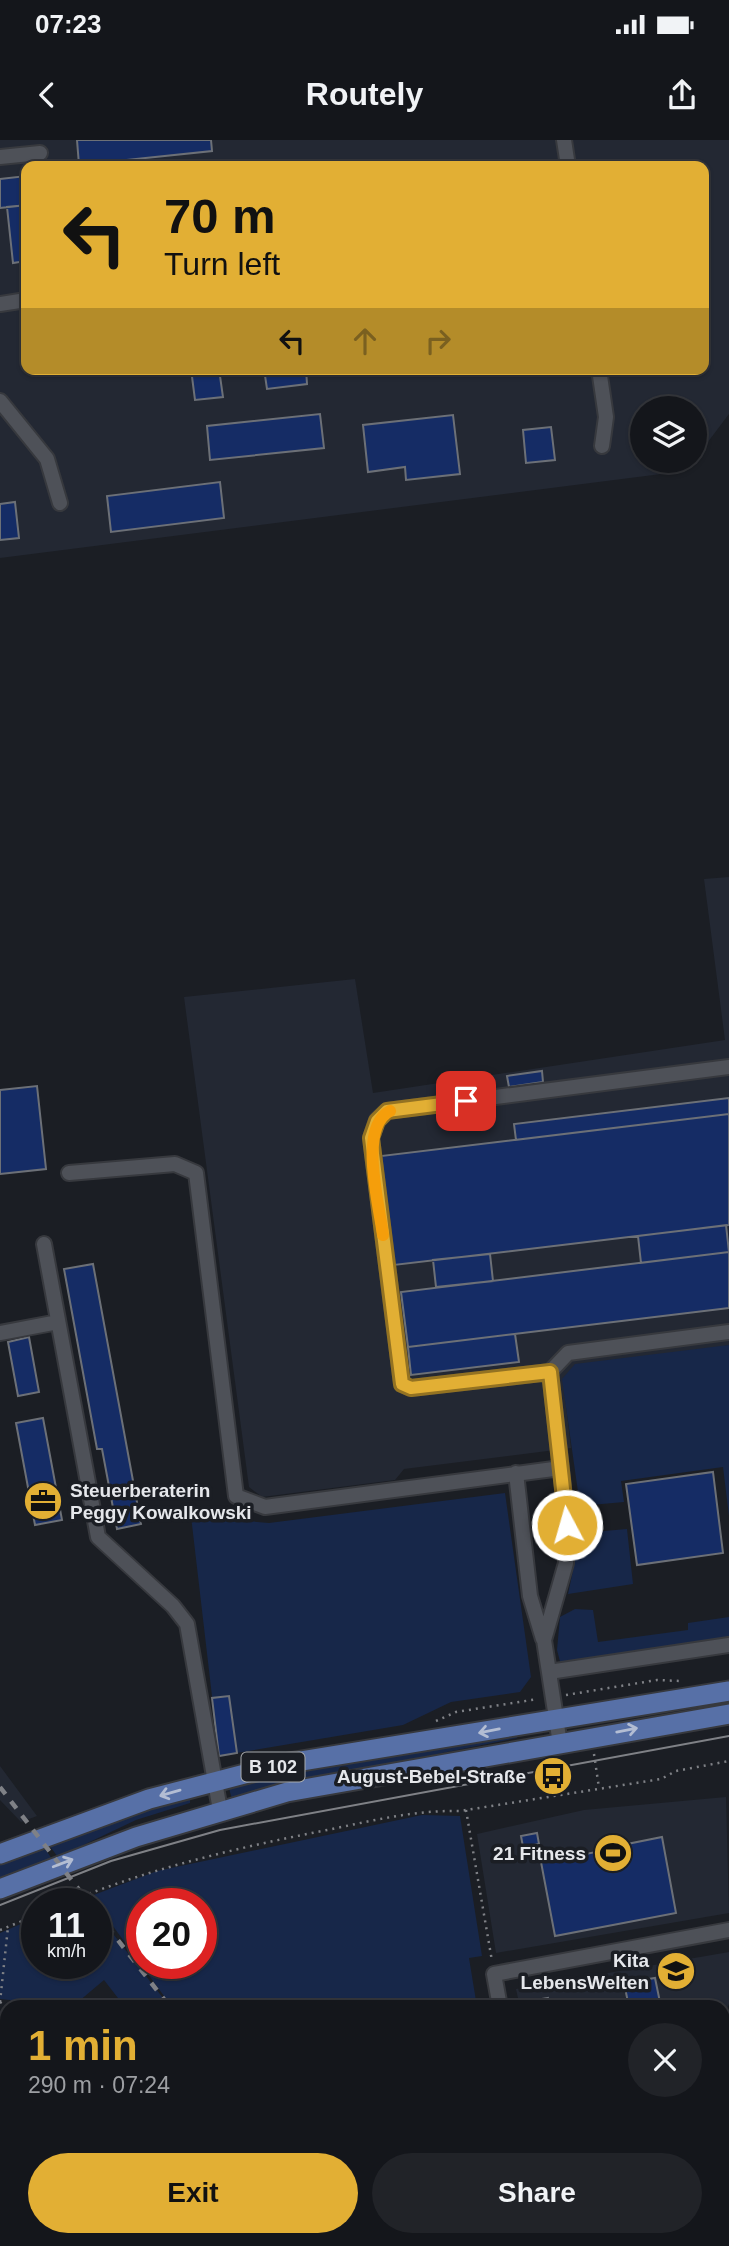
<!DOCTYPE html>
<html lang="en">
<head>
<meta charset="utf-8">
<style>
	:root { --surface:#14161b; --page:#212328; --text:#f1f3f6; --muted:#9d9fa3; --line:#33353a; --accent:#e2af34 }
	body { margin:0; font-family:Arial,sans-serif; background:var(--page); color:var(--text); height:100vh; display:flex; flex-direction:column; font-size:26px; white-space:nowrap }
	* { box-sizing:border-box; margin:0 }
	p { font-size:23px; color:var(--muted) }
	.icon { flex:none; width:38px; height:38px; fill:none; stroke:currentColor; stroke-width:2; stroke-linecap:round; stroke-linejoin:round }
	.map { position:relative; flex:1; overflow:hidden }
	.details { position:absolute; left:0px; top:1860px; width:730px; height:247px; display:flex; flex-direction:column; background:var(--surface); border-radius:21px 21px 0 0; box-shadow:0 2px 5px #0004,0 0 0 2px var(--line) }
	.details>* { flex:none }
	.hud { position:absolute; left:21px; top:21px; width:688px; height:214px; border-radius:14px; box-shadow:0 2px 5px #0004,0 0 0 2px var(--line); background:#e2af34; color:#111; overflow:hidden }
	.controls { position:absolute; left:630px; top:256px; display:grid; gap:14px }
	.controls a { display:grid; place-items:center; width:77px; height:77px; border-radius:50%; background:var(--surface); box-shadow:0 2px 5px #0004,0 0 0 2px var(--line); font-size:35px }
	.speed { position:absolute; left:21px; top:1748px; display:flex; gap:14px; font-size:35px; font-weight:700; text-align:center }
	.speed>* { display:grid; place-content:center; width:91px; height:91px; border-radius:50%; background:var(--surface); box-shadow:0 2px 5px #0004,0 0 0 2px var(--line); line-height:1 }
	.speed small { font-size:18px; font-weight:400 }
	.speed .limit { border:10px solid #d22; background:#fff; color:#111 }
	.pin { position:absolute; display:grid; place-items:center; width:60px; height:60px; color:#fff; margin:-30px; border-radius:14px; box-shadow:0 4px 10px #0006 }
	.me { position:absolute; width:77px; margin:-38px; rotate:354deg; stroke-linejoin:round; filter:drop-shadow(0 0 5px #0008) }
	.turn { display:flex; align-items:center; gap:24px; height:147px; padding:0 28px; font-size:32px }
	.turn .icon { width:91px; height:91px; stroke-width:2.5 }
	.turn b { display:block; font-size:49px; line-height:60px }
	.lanes { display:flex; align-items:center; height:66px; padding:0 28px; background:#0003; justify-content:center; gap:35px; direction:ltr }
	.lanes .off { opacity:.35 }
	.round { display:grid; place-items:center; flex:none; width:74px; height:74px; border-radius:37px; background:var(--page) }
	.headline { display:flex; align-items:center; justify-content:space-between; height:119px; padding:0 28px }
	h1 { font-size:42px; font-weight:800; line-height:52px; color:var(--accent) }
	.action { display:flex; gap:14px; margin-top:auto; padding:14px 28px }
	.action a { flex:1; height:80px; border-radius:42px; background:var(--accent); color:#111; font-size:28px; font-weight:800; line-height:80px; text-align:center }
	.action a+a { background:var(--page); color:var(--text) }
	.status { display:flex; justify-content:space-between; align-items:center; height:49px; padding:0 35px; background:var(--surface); direction:ltr }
	.status svg { height:19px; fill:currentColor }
	header { display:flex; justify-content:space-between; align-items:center; height:91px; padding:0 28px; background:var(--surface); font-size:32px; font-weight:800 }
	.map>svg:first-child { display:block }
	.built { fill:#232833; fill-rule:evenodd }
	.green { fill:#172749; fill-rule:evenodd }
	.building { fill:#152c65; stroke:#6c7077; stroke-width:2 }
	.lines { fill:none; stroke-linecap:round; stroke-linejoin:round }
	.minor-casing { stroke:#37393e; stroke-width:18 }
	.major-casing { stroke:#37393e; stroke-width:23 }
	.path { stroke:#7f8186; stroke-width:2.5; stroke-dasharray:2 5; stroke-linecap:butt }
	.minor { stroke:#4e5158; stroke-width:14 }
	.major { stroke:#5770a7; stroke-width:19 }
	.tram { stroke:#7f8186; stroke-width:2 }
	.rail { stroke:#7f8186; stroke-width:4.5; stroke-dasharray:9 9; stroke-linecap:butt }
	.oneway { stroke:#b3bdd3 }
	.route-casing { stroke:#937222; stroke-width:18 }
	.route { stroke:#e2af34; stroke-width:12 }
	.slow { stroke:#f59e0b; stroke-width:12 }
	.labels { text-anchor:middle; stroke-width:7; stroke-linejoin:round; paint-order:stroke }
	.shield { fill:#1b1e24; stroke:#a8abaf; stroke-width:2 }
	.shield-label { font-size:18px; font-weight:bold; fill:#e5e7eb }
	.poi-label { font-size:19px; font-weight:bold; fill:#e5e7eb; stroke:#1b1e24; text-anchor:end }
</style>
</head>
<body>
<div class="status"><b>07:23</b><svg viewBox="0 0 49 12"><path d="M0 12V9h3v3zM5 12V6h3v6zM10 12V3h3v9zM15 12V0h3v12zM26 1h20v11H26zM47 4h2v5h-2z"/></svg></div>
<header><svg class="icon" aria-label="back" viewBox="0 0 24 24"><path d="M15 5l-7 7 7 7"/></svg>Routely<svg class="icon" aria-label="share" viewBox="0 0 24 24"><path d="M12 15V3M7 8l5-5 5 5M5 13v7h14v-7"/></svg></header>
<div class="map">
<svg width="729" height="2106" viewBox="0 0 729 2106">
	<rect width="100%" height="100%" fill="#1b1e24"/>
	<path class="built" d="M0,0h729v274l-34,45v-51h-53v52h52l-25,13 -669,85zM26,26h678v203h-678z
		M729,737v468l-166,34 8,69 -167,21 -9,11 -133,17 -13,-10 -65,-490 171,-18 18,114 352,-53 -21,-161z
		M0,1626l37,50 -16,6 -21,-22z
		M726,1657l3,116 -233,40 -19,-119 107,-24z
		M729,1812v52l-6,14v-11h-203l-4,-18z
		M481,2100h111l-4,6h-110z"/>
	<path class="green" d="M729,1205v171l-6,-49 -102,14 3,21 -44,4 -18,-127 13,-15z
		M505,1353l26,184 -11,15 -69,10 -48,23 -184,31 -28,-240 78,7z
		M627,1389l6,55 -65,10 13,-61z
		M575,1469l18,1 5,32 90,-12v-7l41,-6v21l-168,27 -4,-15 3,-33z
		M516,1594l1,4 -166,33 -119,28 -4,-14z
		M190,1656v7l-54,17 -78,37 -10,-13z
		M422,1675l38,1 22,140 -13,2 8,49h-305l-81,-111 66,-25zM142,1764h59v60h-59z
		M43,1706l9,13 -52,22v-17z
		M96,1772l74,95h-45l-21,-27 -32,27h-52l-10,-7 -10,-1v-66l37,-16v47h59z
		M729,1929v177h-111l4,-6h101v-161z
		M360,2100h108l-4,6h-100z"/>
	<path class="building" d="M77,0h134l1,11 -133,14z
		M26,36v29l-26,3v-29z
		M26,65v56l-13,2 -6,-56z
		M191,229h28l4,28 -28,3z
		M264,229h42l1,15 -40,5z
		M320,274l4,34 -114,12 -3,-34z
		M453,275l7,59 -54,6 -1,-13 -37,5 -5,-47z
		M551,287l4,33 -29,3 -3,-33z
		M220,342l4,36 -113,14 -4,-36z
		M15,362l4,36 -19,2v-36z
		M542,931l1,11 -34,5 -2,-11z
		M37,946l9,83 -46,5v-84z
		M729,958v16l-213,26 -2,-16z
		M729,974v111l-335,40 -13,-109z
		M726,1085l3,27 -88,11 -3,-27z
		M729,1112v56l-321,39 -7,-55z
		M490,1114l3,27 -57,6 -3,-27z
		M93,1124l48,260 -24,5 -15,-80h-5l-33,-180z
		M515,1194l4,28 -108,13 -3,-28z
		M29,1197l10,55 -21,4 -10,-54z
		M43,1278l19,102 -27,5 -19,-102z
		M713,1332l10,81 -86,12 -11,-81z
		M229,1556l8,57 -18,3 -7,-58z
		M537,1693l2,11 -16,3 -2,-11z
		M662,1697l14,76 -121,23 -14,-74 61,-11 -1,-7 20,-4 1,5z
		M655,1838l6,29h-32l-5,-24z
		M548,1858l2,9h-25l-1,-5z
		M0,1925h7v24h-7z
		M0,2038l7,1v24h-7z
		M729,2096v10h-8l2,-9z"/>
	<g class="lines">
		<g class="minor-casing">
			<path id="minor" d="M564,0l4,26
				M0,17l40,-4
				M0,164l26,-4
				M599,229l7,48 -4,29
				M0,261l47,58 13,44
				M729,927l-342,44 -10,9 -6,18 31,246 9,4 139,-16 18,-19 161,-21
				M69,1033l106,-9 21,9 40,323 29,11 296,-39 6,57 -1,38 -22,77 16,104
				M44,1104l54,293 75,69 14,18 33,186
				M0,1193l58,-11
				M550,1232l11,96
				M516,1333l14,123 13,43
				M549,1532l180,-27
				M500,1867l-6,-33 235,-44
				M723,1924l6,-12
				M612,2106l3,-6"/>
		</g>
		<g class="major-casing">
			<path id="major" d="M0,1714l149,-55 134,-35 446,-73
				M0,1749l136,-52 151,-45 442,-78"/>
		</g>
		<path class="path" d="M566,1555l91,-15 23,1
			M436,1581l20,-9 82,-13
			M594,1614l5,34
			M466,1670l26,151
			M63,1764c87,-36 177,-57 269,-75 43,-9 84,-19 128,-18l201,-32 15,-8 53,-10
			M0,1790l37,-15
			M0,1862l8,-75
			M0,1862l9,5
			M723,1979l6,4
			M203,2100l4,6
			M670,2100v6
			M471,2106l4,-6"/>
		<use href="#minor" class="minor"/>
		<use href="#major" class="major"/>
		<path class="tram" d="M0,1765l111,-44 109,-31 509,-94"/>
		<path class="rail" d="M0,1647l90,117
			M96,1772l74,95
			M338,2100l4,6"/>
	</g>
	<defs><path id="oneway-shaft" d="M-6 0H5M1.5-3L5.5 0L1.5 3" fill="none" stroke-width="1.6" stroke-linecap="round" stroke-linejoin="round" transform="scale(1.75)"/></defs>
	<g class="oneway">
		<use href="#oneway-shaft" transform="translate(627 1590) rotate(-11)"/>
		<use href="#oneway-shaft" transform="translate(489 1591) rotate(169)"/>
		<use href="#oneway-shaft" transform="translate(170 1653) rotate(164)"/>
		<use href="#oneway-shaft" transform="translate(63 1723) rotate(-21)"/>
	</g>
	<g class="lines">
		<g class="route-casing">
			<path id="route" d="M466,961l-79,10 -10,10 -6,17 31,246 9,4 139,-16 17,153"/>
		</g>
		<use href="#route" class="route"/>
		<path class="slow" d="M383,1095c-4,-31 -25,-108 7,-124"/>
	</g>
	<defs>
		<g id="office-disc" transform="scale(2.0125)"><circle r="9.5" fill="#e2af34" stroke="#1b1e24"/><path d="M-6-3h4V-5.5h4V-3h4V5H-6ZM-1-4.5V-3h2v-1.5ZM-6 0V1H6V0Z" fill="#111"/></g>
		<g id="bus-disc" transform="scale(2.0125)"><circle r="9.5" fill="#e2af34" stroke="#1b1e24"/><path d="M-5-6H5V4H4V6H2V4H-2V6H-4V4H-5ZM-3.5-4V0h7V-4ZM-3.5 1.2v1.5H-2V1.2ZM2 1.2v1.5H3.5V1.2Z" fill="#111"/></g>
		<g id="stadium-disc" transform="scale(2.0125)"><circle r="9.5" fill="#e2af34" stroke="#1b1e24"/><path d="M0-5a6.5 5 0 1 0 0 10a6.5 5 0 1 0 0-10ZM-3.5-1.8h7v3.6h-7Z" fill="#111"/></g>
		<g id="school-disc" transform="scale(2.0125)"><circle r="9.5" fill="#e2af34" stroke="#1b1e24"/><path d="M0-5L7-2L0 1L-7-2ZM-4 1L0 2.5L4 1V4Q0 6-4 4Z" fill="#111"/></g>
	</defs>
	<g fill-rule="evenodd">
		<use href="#office-disc" x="43" y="1361"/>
		<use href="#bus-disc" x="553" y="1636"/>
		<use href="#stadium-disc" x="613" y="1713"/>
		<use href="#school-disc" x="676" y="1831"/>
	</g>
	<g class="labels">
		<rect class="shield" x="241.5" y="1612.5" width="63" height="29" rx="5"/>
		<g class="shield-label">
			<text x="273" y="1633">B 102</text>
		</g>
		<g class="poi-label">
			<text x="70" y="1357" text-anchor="start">Steuerberaterin<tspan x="70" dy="22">Peggy Kowalkowski</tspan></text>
			<text x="526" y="1643">August-Bebel-Straße</text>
			<text x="586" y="1720">21 Fitness</text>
			<text x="649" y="1827">Kita<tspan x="649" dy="22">LebensWelten</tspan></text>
		</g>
	</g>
</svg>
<div class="controls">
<a><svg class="icon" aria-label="layers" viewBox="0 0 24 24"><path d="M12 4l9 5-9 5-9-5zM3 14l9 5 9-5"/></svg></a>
</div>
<div class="speed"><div>11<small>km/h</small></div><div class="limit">20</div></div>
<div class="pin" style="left:466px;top:961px;background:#d93025"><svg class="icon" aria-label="arrive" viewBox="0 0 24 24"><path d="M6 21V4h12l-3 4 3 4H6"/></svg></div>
<svg class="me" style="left:567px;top:1385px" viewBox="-20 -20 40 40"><circle r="17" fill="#e2af34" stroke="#fff" stroke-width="3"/><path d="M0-11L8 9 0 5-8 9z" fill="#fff"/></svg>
<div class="hud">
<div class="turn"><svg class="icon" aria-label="left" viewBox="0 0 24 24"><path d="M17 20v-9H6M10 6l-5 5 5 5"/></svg><div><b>70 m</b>Turn left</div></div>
<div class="lanes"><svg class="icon" aria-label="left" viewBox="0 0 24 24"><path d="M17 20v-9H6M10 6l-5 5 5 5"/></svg><svg class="icon off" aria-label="ahead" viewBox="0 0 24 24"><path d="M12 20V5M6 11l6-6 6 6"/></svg><svg class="icon off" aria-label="right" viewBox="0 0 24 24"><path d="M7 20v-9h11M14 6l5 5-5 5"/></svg></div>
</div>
<section class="details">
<div class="headline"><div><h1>1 min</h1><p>290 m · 07:24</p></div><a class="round"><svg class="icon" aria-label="close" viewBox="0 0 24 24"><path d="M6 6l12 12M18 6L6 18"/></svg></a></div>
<div class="action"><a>Exit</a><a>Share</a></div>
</section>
</div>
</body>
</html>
